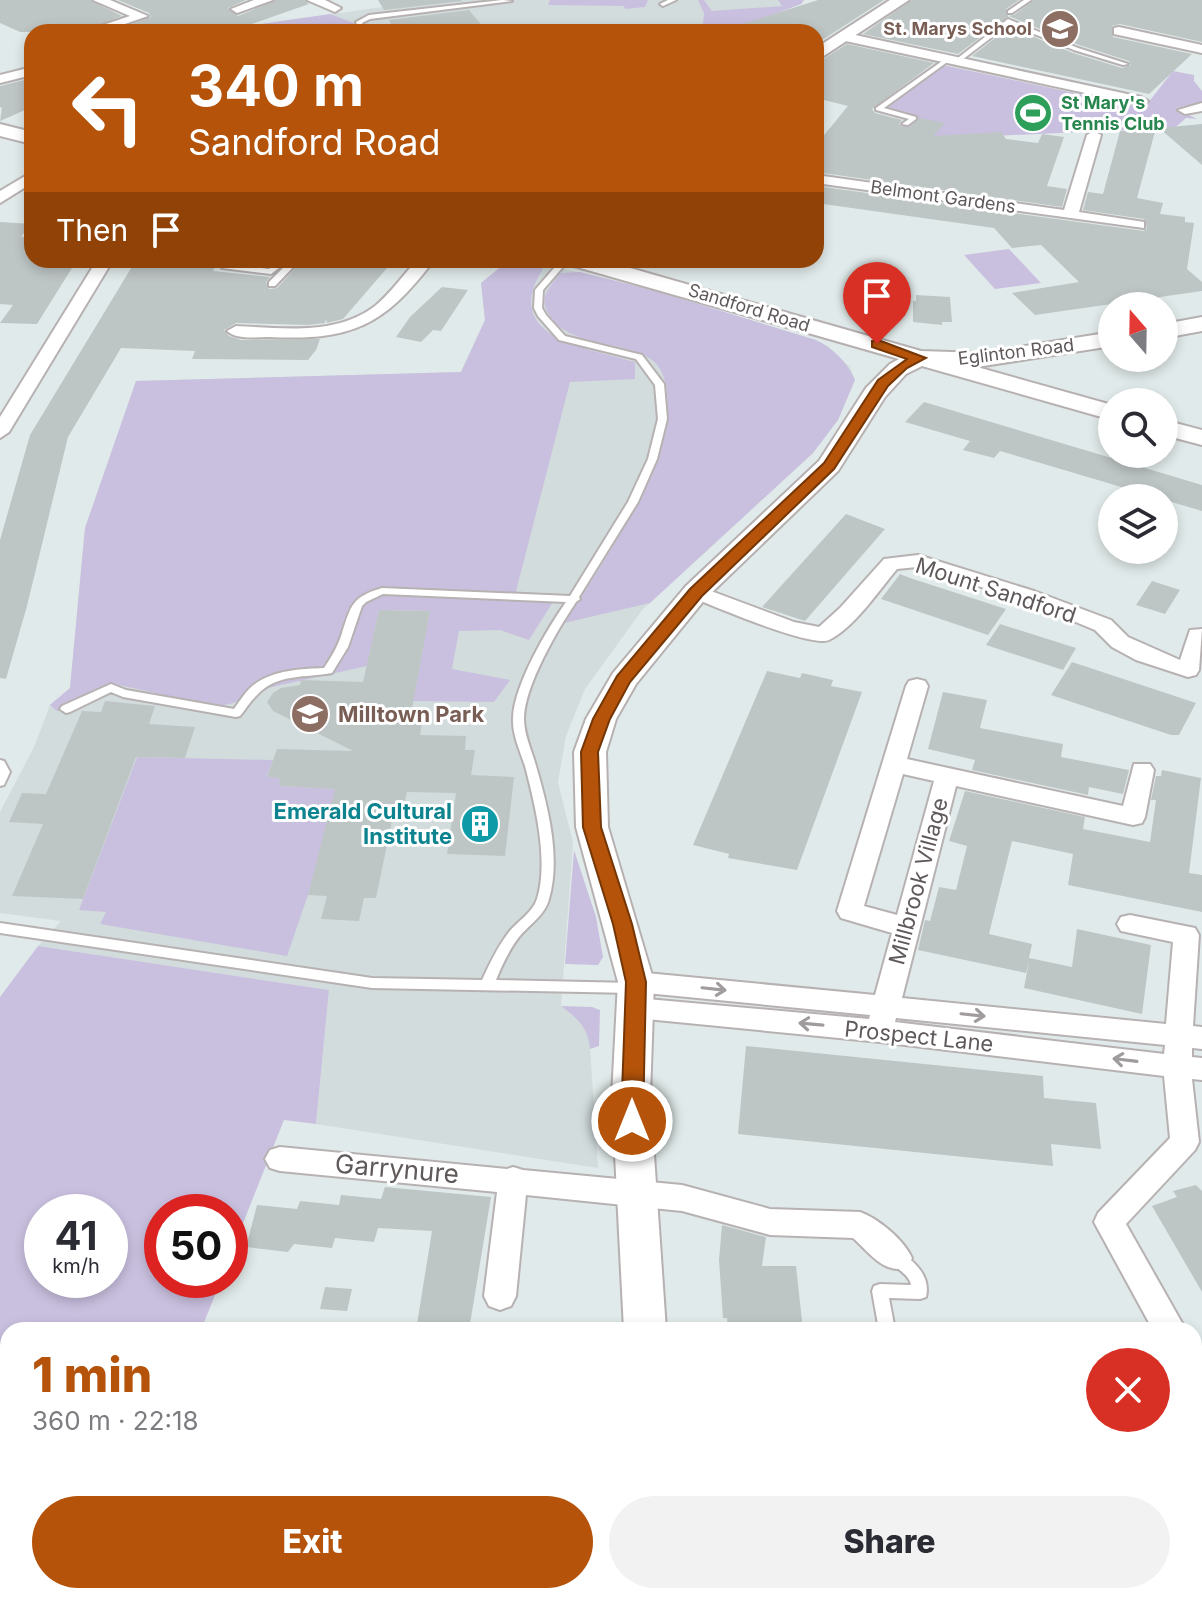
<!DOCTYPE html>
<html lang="en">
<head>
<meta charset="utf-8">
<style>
	:root { --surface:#fff; --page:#f2f2f3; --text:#2b2b33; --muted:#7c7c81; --accent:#b45309 }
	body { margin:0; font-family:Inter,sans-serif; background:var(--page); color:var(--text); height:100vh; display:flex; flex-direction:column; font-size:30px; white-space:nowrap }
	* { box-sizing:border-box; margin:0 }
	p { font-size:26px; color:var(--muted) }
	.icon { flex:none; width:44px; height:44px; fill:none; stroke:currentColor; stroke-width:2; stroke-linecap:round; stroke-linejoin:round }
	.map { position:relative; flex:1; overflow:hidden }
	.side { position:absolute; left:0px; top:1322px; width:1202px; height:282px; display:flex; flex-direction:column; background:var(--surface); border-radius:24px 24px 0 0; box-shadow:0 4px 12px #0003 }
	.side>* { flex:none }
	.guide { position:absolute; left:24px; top:24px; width:800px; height:244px; border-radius:24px; box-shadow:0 4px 12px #0003; background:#b45309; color:#fff; overflow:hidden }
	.needle { width:52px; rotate:340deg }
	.buttons { position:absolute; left:1098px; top:292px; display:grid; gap:16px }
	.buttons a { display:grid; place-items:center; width:80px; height:80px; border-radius:50%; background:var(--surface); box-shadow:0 4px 12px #0003; font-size:40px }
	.speed { position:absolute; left:24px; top:1194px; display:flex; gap:16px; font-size:40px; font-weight:700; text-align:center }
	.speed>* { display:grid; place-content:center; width:104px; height:104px; border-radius:50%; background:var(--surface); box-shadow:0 4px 12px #0003; line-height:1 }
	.speed small { font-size:20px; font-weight:400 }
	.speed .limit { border:12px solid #d22; background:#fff; color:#111 }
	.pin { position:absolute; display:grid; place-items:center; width:68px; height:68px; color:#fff; margin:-82px -34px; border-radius:50% 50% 50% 0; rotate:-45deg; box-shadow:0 0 8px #0007 }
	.pin .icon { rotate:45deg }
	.me { position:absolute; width:88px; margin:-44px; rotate:0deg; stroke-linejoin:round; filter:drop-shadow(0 0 6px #0008) }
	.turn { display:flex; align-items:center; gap:28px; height:168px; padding:0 32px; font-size:36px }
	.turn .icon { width:104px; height:104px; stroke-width:2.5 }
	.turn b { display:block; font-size:56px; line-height:68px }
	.then { display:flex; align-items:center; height:76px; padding:0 32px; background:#0003; gap:16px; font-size:30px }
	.round { display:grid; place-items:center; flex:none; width:84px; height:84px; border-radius:42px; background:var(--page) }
	.overview { display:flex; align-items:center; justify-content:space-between; height:136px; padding:0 32px }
	h1 { font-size:48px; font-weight:800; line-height:60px; color:var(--accent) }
	.action { display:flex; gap:16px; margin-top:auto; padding:16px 32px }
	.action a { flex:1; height:92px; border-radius:48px; background:var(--accent); color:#fff; font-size:32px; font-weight:800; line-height:92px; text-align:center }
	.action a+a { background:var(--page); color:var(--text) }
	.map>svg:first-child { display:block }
	.education { fill:#d2dcdd }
	.green { fill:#c9c0df; fill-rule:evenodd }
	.building { fill:#bec6c5 }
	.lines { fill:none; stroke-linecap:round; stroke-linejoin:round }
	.lane-casing { stroke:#b7b1b2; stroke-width:4 }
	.street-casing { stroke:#b7b1b2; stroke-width:4 }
	.secondary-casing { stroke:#b7b0b1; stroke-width:4 }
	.lane { fill:#fff; fill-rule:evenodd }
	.street { fill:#fff; fill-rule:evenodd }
	.secondary { fill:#fff; fill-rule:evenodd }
	.oneway { stroke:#a09b9c }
	.route { fill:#b45309; stroke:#753606; stroke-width:2 }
	.labels { text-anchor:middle; stroke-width:6; stroke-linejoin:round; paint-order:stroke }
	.far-education-label { font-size:18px; font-weight:bold; fill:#785e54; stroke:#fff; text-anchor:end }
	.far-leisure-label { font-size:18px; font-weight:bold; fill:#27864d; stroke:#fff; text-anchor:start }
	.far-street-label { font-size:18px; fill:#60595a; stroke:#fff }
	.street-label { font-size:22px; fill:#60595a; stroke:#fff }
	.education-label { font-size:22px; font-weight:bold; fill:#785e54; stroke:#fff; text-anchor:start }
	.culture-label { font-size:22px; font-weight:bold; fill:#0d838f; stroke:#fff; text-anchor:end }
	.near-street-label { font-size:26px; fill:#60595a; stroke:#fff }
</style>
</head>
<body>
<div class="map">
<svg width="1202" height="1603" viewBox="0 0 1202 1603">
	<rect width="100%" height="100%" fill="#e1eaea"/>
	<path class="education" d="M431,0h373l-3,4 -32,12 -29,16h-533z
		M509,260h16l113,26 177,54 12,6 23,21 5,13 -17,40 -25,33 -170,156 -58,80 -19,47 -8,46 15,61 -12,163 19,15 9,12 9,135 -282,-44 13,-134 -291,-44 23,-25 -61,-8v-101l34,-65 16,-42 20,-17 15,-160 51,-147 325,-9 24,-52 -4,-37z"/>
	<path class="green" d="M550,0h98l-3,7 -20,2 -1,-3 -76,-1z
		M698,0h6l8,11 70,-5 -4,-6h26l-3,4 -32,12 -29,16h-115l-2,-5 80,-2 1,-12z
		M330,14l24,9 4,9h-151z
		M943,65l201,43 29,-37 21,4v6l8,10v12l-26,5 21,11 -11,-1 -17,15 -21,-4 -156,7 -111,12 23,-24 5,1 8,-7 -34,-9z
		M1009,249l32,34 -46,6 -31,-34z
		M509,260l22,1 12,8c-44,69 45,79 92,93v17l-65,3 -56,217 39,3 -24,38 -29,-10 -41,1 -7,38 58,11 -16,22 -84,-1 5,-11 15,-79 -51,-1 -12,56 -117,26c-11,11 -20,13 -36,14l-99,-22 -58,27 -7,-6 20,-17 15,-160 51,-147 325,-9 24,-52 -4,-37z
		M580,272l76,19 160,49c17,8 31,22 39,40l-17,40 -25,33 -163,150 -86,20c35,-54 131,-190 96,-254 -17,-30 -84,-18 -108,-50 -15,-19 -5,-30 9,-46z
		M137,757l136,3 -6,16 12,2 1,8 58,3 -30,106 -21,61 -187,-32 6,-12 -27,-2z
		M574,850l22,67 7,40 -5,8 -33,-1z
		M38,946l291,44 -13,134 -32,-4 -54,136v-44h-68v68h59l-20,50h-193v136l-8,-1v-468zM42,1212h68v68h-68z
		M561,1006l31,1 8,3 -1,36 -9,3c-2,-22 -12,-30 -29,-43z"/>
	<path class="building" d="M0,0h90l32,16 -43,16h-59l-20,-9z
		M118,0h128l-18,8 10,8 38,-16h28l5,4 -57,20 -34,6 -7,-4 -30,6 -10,-5 -16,5h-44l40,-15 -2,-4z
		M378,0h83l1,1 -78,9z
		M818,0h66l-68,44v-12h-83v-5z
		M912,0h107l-13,9 2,7 6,-1 20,-15h168v42l-82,-18 -8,2 1,11 79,17 -43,40 -177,-38 37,-29 64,26 49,15 9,-3 -2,-4 -50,-16 -70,-29 -51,38 -95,-20z
		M469,10l14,17 -46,5h-42l-6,-12z
		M847,44l87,19 -62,46 3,4 27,7 -3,4 3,3h8l9,-9 26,5 -12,13 68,-4 5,7 32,4 4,-9 22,3 -17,49 20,3 -5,18 -246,-35v-27l32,-39 -32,-8v-34z
		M24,80l8,3v24l-32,14 2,-13 -2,-1v-21z
		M1202,124v41l-43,-37z
		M1156,128l-19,70 26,5 -3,11 25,3v5l9,1 -7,46 15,13v9l-167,24 -23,-22 67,-11 -38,-37 -29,3 -18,-20 -178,-25v-17l328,45 3,-3 -3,-9 -61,-9 5,-18 15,2 17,-63z
		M0,222l31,2 -10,13h11v23h45l-40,64 -37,-1 13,-18 -13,-1z
		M136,260h83l-6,11 57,6 -4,5 3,7 8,-1 26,-28h91l-51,59 -16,4 -1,-4 -1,4 -17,2 -72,-2 -12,7 5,6 12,4 79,-1 -4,11 -8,10 -116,-1 3,-8 -74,-3 -53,89 -41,169 -21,73 -6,-1v-138l30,-105z
		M442,287l26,3 -27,41 -8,-1 -12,12 -25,-5 14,-20z
		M916,295l34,2 2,25h-10v3l-29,-3v-21h3z
		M924,402l278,83v26l-202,-60 -6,7 -31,-8 7,-9 -65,-19z
		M846,514l39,15 -80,92 -43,-14z
		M900,574l10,4 96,31 -18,26 -107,-36z
		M1152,581l28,9 -15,24 -29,-9z
		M379,610l51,1 -19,103h12l-3,21 46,1 -1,14h10l-4,25 43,2 -9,79 -58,-2 9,-61 -49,-1 -7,30 -8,-1 -16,77h-12l-5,23 -38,-2 6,-23 -19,-1 27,-106 -55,-3 -1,-8 -12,-1 10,-28 76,2 -80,-40 -6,-9 6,-9 8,-5 19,-3 1,-5 62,2z
		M1000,624l76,24 -13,22 -77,-25z
		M1072,662l124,41 -17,32h-8l-120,-40z
		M767,671l33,7 2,-5 31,7 -2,6 31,6 -65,178 -69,-12 1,-4 -36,-9z
		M943,692l44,8 -7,28 83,16 -2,13 68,13 -6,24 -34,-7 -1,8 -116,-25 3,-10 -47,-11z
		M105,701l50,5 -6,18 46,3 -10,31 -49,-1 -53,142 -71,-3 31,-72 -34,-2 13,-29 24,1 36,-83 19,1z
		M1162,770l39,8 -12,95 13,2v37l-134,-27 5,-31 -61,-13 -23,93 43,10 -3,14 43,9 5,-38 74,16 -9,69 -118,-26 5,-27 -3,12 -108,-23 7,-30 5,1 9,-34 17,3 11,-44 -18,-5 16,-50 120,26 -2,12 67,13 6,-42h-5l5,-24h5z
		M746,1046l297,30 1,22 52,5 5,46 -50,-5 2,22 -315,-32z
		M1196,1185l6,6v101l-50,-86 25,-9 -4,-6z
		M385,1187l106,10 -22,133h-53l16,-99 -54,-3 -4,14 -39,-4 -3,10 -38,-4 -6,8 -42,-5 11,-42 40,4 3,-8 39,4 2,-10 40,4z
		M722,1225l44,12 -4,29h34l7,64h-75l-1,-12h-4l-4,-58z
		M325,1287l27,2 -5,22 -27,-2z"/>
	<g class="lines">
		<g class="lane-casing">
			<path id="lane" d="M502,0l10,1 -142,18 -8,4 4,9h-6l-4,-10 13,-7z
				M668,0h8l-13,6 -3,-2z
				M1024,0h7l-19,13h-4v-2z
				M1008,19l70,29 50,16 -5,1 -49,-15 -65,-26 -51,39h-4v-2z
				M530,26h86l3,2v4h-6v-2l-136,2 3,-2z
				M945,59l5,1 -66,48 32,9v2l-8,6 -6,-1 7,-5 -33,-9v-2z
				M226,260h9l-4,4 38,5 11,-9h9l-18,14 -49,-6 -1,-2z
				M291,260h9l-25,26h-6v-4z
				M561,260h8l-26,30 -1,18 4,7 19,21 77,19 22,29 3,35 -10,40 -19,43 -59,95 1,2 -4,3c-18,27 -52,84 -52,117 0,16 8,32 12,47 12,41 25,92 13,133 -4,16 -20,26 -30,38 -10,13 -17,28 -23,43l137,3 5,1 2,4 -2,4 -5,1 -261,-5 -372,-55v-10l372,55 110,2c8,-17 16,-34 27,-48 8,-10 24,-20 28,-33 12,-38 -2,-95 -12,-133 -5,-15 -13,-32 -12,-48 1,-33 34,-89 53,-116l-183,-8 -17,8 -4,4 -14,41 -16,26c-26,5 -55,0 -75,22 -7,6 -11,14 -17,21l-4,1 -113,-20 -12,-5 -41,20 -4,1 -6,-4 2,-3 49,-22 15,6 108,19c5,-7 10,-15 16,-21 20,-18 49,-19 74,-20 8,-12 14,-22 18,-35 9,-28 10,-36 40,-45l188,8 58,-94 20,-43 10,-40 -3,-34 -19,-26 -77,-19 -21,-24 -4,-8 1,-18z
				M0,760l4,1 6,11 -6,13 -4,1z
				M897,1251c18,9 34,26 29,46l-6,2 -31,-1 6,32h-16l-7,-39 2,-5 6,-2 31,1c-2,-12 -17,-16 -22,-27l3,-5z"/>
		</g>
		<g class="street-casing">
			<path id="street" d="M93,0h17l38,16 -46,16h-20l48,-16z
				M254,0h19l-36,13 -6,-4z
				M307,0h18l16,8 -6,4z
				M1119,27l83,18v8l-88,-19v-6z
				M846,33l295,64 7,4 -7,4 -300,-65v-6z
				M32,67v8l-32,8v-8z
				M1202,103v8l-17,3 -7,-4z
				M1094,131l7,4 -22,77 65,10v6l-328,-45v-8l248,35 23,-75z
				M32,172v11l-32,20v-12z
				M97,260h16l-104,172 -9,6v-21z
				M417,260h17c-50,66 -82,81 -165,77 -13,0 -32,3 -42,-6l9,-5c46,2 100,10 139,-20 16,-13 28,-31 42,-46z
				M918,555l116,36 77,29 17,17 52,23 10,-30 12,-1 -3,41 -3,5 -8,2 -52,-17 -24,-13 -17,-17 -75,-31 -103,-32 -20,2c-17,20 -44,60 -68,71 -18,8 -118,-35 -140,-44l-3,-4 10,-6 7,2 91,34 25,5 21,-19 44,-49z
				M917,679l8,2 3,5 -21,73 216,47 11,-42h16l4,6 -9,47 -3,6 -9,2 -177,-39 -54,212 264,26 7,-82 -52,-11 -4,-7 4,-7 9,-2 65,13 4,7 -6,91 9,1v22l-10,-1v9l10,1v22l-10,-1 7,63 -4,8 -69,74 60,106h-33l-59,-108 4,-9 72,-75 -6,-62 -284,-34 -244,-24 -10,-3 -4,-7 4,-7 10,-3 233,21 1,-4 -234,-23 -9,-3 -4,-7 4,-7 9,-3 239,23 17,-62 -51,-15 -4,-7 69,-225 3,-5zM903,774l31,7 -37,134 -33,-9zM896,1018l269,27 -1,9 -269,-32z
				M280,1147l227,22 6,-2 10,3 159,15 88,24 90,3c19,7 44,28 52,46l-4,9c-23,9 -39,-15 -55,-29l-83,-3 -88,-24 -156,-16 -10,101 -5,10 -11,4 -11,-4 -5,-10 13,-104 -217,-21 -10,-3 -5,-9 5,-9z
				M22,1596h36l-1,7h-36z
				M264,1596h36l-1,7h-36z
				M474,1596h36l-1,7h-36z"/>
		</g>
		<g class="secondary-casing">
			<path id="secondary" d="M890,0h19l-93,61v-13z
				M0,124l32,8v12l-32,-8z
				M567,260h35l319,91 61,2 130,-21v14l-135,21 135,38v15l-190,-54 -16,8 -21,23 -47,74 -132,127 -70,86 -20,35 -10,33 2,75 46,155 -4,114 16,234h-42l-12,-234 6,-114 -42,-155 -2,-75 12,-33 27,-46 73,-87 133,-125 47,-73 24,-24 9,-5 -329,-94z
				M1202,317v14l-38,7v-14z
				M1164,420l38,10v15l-38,-10z
				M637,1596h48l-1,7h-48z"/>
		</g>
		<use href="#lane" class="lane"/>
		<use href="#street" class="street"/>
		<use href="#secondary" class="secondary"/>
	</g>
	<defs><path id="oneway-shaft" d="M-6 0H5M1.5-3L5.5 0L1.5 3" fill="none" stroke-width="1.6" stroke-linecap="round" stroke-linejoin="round" transform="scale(2)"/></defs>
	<g class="oneway">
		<use href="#oneway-shaft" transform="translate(714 989) rotate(6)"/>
		<use href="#oneway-shaft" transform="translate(973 1015) rotate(6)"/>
		<use href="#oneway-shaft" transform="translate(811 1024) rotate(-175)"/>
		<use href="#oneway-shaft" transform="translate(1125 1060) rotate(-173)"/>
	</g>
	<path class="route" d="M872,341h9l45,17 -19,10 -19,18 -54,83 -132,127 -72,86 -20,37 -12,33 3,75 31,97 14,58 -3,139 -3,6 -8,3 -8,-3 -3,-6 5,-139 -13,-58 -30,-97 -2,-75 12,-33 24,-43 73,-87 134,-126 54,-83 29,-21 -35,-12z"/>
	<defs>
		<g id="school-disc" transform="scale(2)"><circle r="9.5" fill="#8d6e63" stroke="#fff"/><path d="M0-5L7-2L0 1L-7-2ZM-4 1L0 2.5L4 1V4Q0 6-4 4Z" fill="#fff"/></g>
		<g id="stadium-disc" transform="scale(2)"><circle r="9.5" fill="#2e9e5b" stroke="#fff"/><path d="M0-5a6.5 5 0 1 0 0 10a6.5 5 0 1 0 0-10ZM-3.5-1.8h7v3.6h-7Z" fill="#fff"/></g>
		<g id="building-disc" transform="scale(2)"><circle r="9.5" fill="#0f9aa8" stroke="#fff"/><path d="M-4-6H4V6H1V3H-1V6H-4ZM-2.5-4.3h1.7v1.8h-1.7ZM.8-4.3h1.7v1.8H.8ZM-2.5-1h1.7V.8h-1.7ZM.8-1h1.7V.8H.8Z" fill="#fff"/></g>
	</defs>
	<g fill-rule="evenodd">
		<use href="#school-disc" x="1060" y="29"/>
		<use href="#stadium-disc" x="1033" y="113"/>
		<use href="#school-disc" x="310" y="714"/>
		<use href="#building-disc" x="480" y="824"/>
	</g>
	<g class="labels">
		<g class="far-education-label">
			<text x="1032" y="35">St. Marys School</text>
		</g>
		<g class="far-leisure-label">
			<text x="1061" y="109">St Mary's<tspan x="1061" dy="21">Tennis Club</tspan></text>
		</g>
		<g class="far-street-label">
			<text transform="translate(943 197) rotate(8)" y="6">Belmont Gardens</text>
			<text transform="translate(749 308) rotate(17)" y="6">Sandford Road</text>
			<text transform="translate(1016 352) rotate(-7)" y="6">Eglinton Road</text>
		</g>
		<g class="street-label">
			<text transform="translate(996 590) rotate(18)" y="8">Mount Sandford</text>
			<text transform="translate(918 881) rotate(-75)" y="8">Millbrook Village</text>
			<text transform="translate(919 1036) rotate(6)" y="8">Prospect Lane</text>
		</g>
		<g class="education-label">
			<text x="338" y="722">Milltown Park</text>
		</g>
		<g class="culture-label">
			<text x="452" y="819">Emerald Cultural<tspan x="452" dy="25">Institute</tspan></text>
		</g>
		<g class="near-street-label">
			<text transform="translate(397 1169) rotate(5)" y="9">Garrynure</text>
		</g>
	</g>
</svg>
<div class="buttons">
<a><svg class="needle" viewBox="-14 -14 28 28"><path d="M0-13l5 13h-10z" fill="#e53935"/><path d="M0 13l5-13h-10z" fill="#7c7c81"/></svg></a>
<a><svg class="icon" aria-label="search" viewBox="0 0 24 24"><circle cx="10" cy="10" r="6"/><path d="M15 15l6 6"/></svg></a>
<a><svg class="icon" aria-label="layers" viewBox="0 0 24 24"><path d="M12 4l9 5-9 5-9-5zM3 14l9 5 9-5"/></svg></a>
</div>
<div class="speed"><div>41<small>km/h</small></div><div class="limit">50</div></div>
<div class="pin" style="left:877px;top:344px;background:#d93025"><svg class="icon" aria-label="arrive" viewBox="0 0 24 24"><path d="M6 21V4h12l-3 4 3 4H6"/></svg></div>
<svg class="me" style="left:632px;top:1121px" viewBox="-20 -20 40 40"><circle r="17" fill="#b45309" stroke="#fff" stroke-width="3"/><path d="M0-11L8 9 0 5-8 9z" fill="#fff"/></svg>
<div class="guide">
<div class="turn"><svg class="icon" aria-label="left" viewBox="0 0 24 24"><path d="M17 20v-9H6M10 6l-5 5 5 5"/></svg><div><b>340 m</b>Sandford Road</div></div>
<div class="then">Then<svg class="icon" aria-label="arrive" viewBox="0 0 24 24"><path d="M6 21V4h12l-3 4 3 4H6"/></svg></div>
</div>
<section class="side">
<div class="overview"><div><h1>1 min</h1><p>360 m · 22:18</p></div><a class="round" style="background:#d93025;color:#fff"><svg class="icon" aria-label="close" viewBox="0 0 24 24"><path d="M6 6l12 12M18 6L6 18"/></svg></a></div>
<div class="action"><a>Exit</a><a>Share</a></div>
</section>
</div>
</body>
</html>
